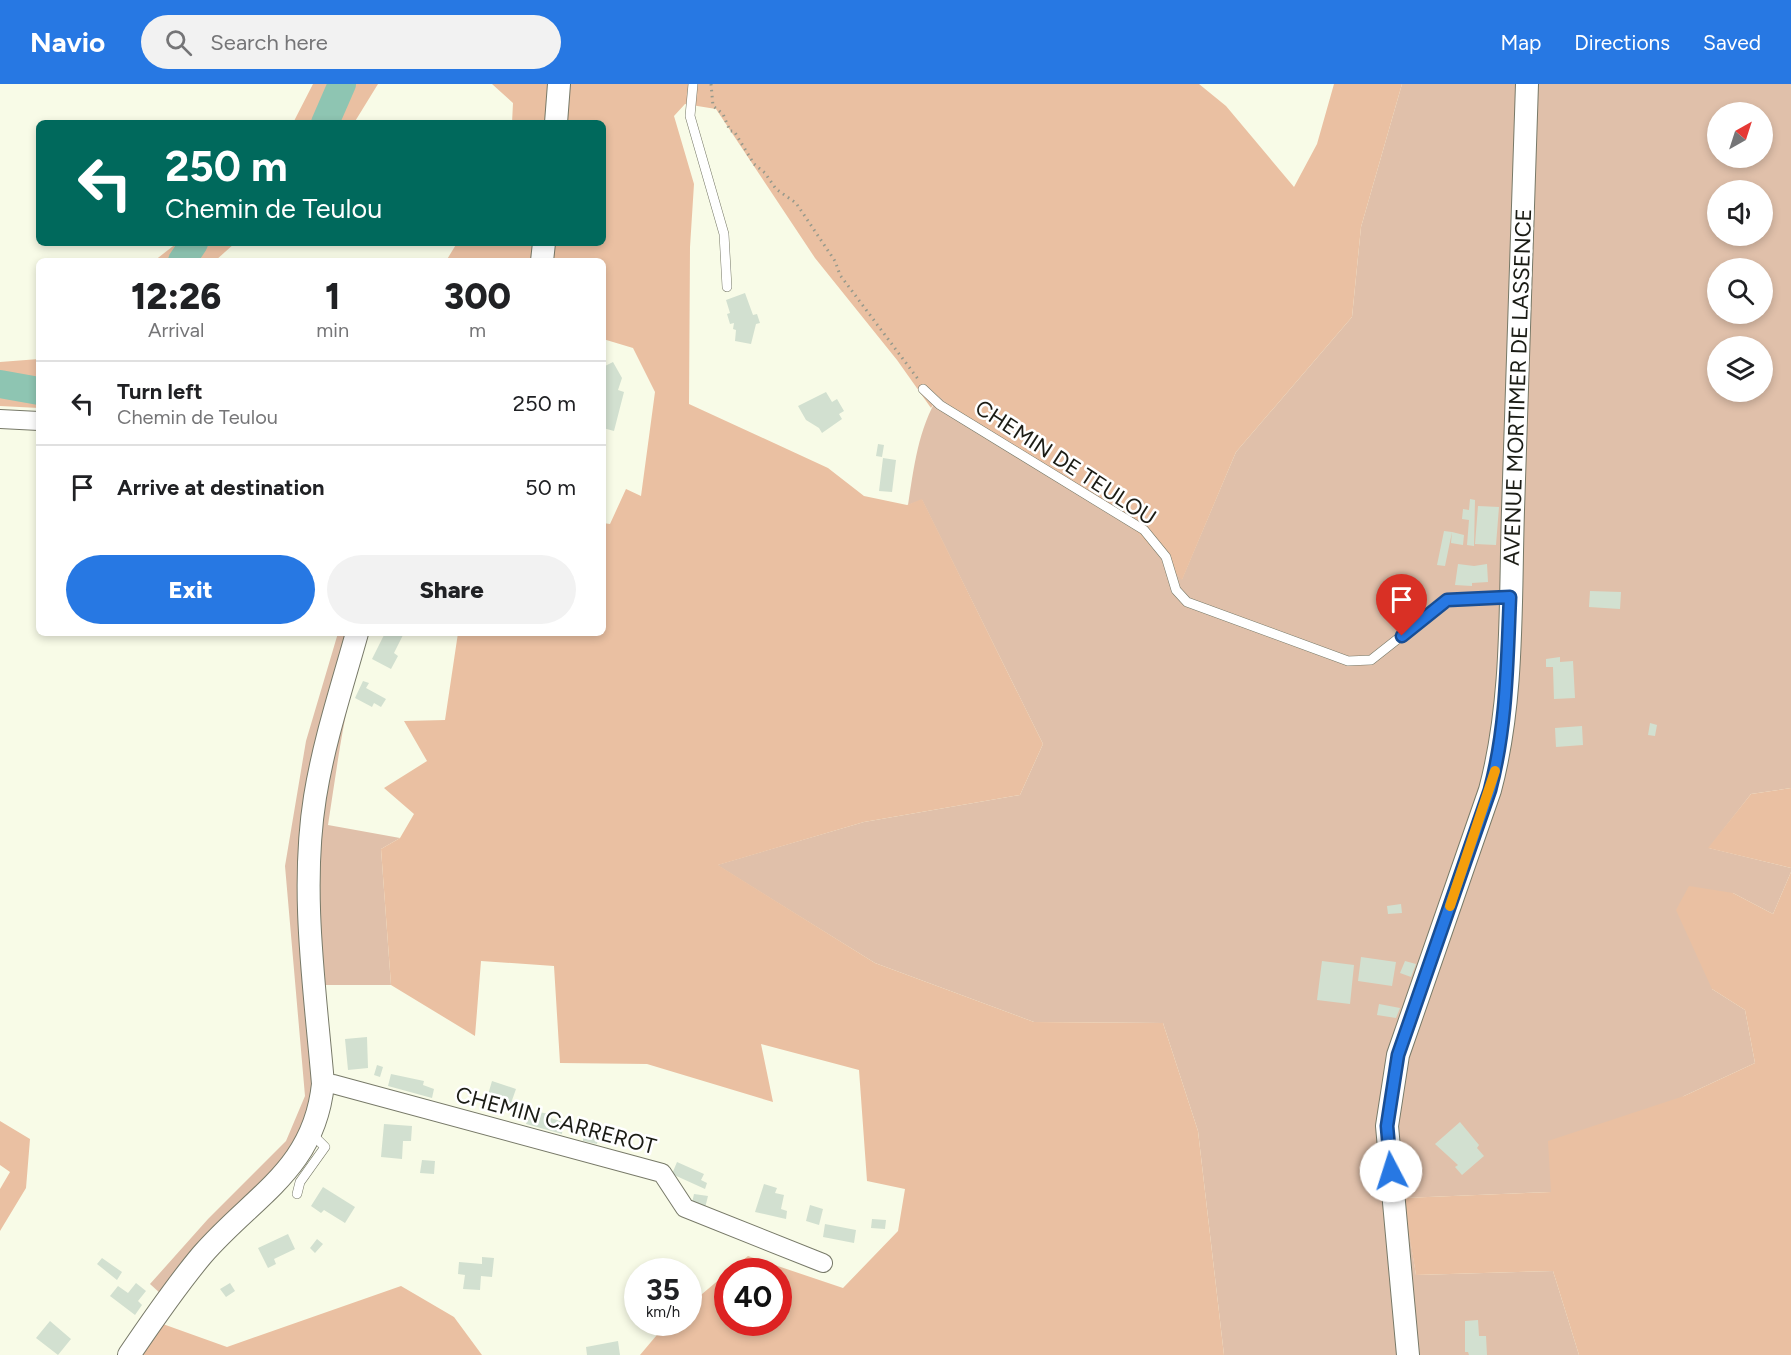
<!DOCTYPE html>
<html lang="en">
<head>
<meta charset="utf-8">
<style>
	:root { --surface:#fff; --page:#f2f2f2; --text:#202124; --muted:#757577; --line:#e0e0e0; --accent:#2778e3 }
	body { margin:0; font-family:Figtree,sans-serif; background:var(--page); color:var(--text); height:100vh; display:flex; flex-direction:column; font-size:22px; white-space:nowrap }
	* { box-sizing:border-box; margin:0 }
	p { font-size:20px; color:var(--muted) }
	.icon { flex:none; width:33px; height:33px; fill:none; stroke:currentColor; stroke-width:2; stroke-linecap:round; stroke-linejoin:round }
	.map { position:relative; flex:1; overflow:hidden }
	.details { position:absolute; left:36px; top:174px; width:570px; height:378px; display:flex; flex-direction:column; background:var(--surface); border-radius:9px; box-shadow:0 3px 9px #0003 }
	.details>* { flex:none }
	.hud { position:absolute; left:36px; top:36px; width:570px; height:126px; border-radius:9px; box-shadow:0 3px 9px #0003; background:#00695c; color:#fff; overflow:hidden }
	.needle { width:39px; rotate:39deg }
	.controls { position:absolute; left:1707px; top:18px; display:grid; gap:12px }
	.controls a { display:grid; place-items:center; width:66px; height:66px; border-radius:50%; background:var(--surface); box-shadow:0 3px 9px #0003; font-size:30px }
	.speed { position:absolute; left:624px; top:1174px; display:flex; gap:12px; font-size:30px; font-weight:700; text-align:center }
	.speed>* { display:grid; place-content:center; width:78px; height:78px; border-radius:50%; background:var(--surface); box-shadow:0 3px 9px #0003; line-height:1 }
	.speed small { font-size:15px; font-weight:400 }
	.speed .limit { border:9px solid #d22; background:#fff; color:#111 }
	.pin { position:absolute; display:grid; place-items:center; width:51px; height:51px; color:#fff; margin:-62px -26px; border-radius:50% 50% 50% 0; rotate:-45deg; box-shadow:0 0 6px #0007 }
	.pin .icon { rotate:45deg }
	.me { position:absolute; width:66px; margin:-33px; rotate:355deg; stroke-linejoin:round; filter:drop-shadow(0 0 4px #0008) }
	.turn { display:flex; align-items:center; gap:21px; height:126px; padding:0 30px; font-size:27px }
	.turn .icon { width:78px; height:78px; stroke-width:2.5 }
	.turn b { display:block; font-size:42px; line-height:51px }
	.eta { display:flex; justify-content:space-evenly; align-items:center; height:102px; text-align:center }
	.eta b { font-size:36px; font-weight:800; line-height:42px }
	.cta { display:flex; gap:12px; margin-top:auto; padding:12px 30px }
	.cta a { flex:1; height:69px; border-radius:36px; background:var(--accent); color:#fff; font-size:24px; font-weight:800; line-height:69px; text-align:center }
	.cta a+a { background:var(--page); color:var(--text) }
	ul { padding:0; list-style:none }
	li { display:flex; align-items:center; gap:18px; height:84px; padding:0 30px; border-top:2px solid var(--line) }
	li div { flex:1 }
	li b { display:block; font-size:22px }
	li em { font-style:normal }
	header { display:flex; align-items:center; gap:36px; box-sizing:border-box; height:84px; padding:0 30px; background:var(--accent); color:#fff }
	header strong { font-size:28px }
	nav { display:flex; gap:33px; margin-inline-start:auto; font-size:21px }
	.search { width:420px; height:54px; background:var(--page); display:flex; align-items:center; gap:15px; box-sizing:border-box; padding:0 21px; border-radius:33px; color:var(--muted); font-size:22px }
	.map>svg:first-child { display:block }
	.green { fill:#e0c0aa; fill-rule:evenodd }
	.forest { fill:#eac0a2 }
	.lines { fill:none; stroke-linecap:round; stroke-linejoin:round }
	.river { stroke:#8ec5b2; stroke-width:28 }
	.building { fill:#d2e0d0 }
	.service-casing { stroke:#777968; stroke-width:10 }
	.minor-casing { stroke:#777968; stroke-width:20 }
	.tertiary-casing { stroke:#777968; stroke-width:24 }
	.path { stroke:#97998b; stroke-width:3; stroke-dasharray:1.5 4.5; stroke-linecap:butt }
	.service { stroke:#fff; stroke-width:9 }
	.minor { stroke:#fff; stroke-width:18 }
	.tertiary { stroke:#fff; stroke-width:22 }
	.route-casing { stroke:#194e94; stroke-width:15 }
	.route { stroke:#2778e3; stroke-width:10 }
	.slow { stroke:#f59e0b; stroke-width:10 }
	.labels { text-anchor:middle; stroke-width:5; stroke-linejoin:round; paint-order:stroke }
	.street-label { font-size:22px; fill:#1b1c15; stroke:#fff }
</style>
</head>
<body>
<header>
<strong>Navio</strong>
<div class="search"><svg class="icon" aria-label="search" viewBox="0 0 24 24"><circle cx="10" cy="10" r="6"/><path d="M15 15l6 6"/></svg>Search here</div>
<nav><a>Map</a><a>Directions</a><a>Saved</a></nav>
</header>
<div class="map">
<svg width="1791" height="1271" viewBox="0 0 1791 1271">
	<rect width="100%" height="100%" fill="#f8fbe7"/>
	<path class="green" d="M1402,0h389v704l-40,6 -42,54 82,20v4l-18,42 -40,-21 -21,96 33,21 10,53 -71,33 -133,96 -147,6 12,77 137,-4 26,84h-355l-26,-224 -35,-108 -129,-1 -159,-59 -158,-98 147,-43 156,-27 23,-51 -121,-244 -14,5c6,-38 10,-76 31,-110l23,21 172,112 48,51 54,-127 116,-135 9,-90zM1718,28h44v46h-44zM1718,106h44v46h-44zM1718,184h44v46h-44zM1718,262h44v46h-44z
		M338,549h29c-21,62 -29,127 -39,192l72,13 -19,11 10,136h-68l5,125 -15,44 -114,115 -60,86h-22l44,-61 -11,-10 58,-65 78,-78 19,-45 -20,-230 21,-125z"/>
	<path class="forest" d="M313,0h65l-24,39h-61z
		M492,0h707l27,22 68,81 23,-43 17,-60h68l-41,143 -9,90 -116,135 -54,128 -49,-52 -171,-112 -23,-20 -8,12 -34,-48 -82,-102 -99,-149 -31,-5 -11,12 20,68 -4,63 -1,157 139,64 36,28 43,9 15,-6 121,245 -23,51 -156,27 -146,43 157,98 159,59 129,1 35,108 26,224h-584l27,-32h21l1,-18 38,-32 1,50h50v-51h-49l19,-16 95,32 55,-57 7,-42 -38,-8 -8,-111 -98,-26 12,58 -126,-38 -87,-1 -6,-97 -73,-5 -6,75 -84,-51 -10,-136 19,-11 14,-24 -30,-26 43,-27 -23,-40 41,-1 13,-87h145v-110l7,1 16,-35 15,7 14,-104 -22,-44 -30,-9v-78h-157l11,-18h146v-120h-91l1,-20z
		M177,159h58l-20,18h-61z
		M39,275v49l-39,-2v-44z
		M1791,704v80l-83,-20 43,-54z
		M1791,788v483h-212l-26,-84 -137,4 -13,-77 148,-6 -3,-51 136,-45 71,-33 -10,-53 -33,-21 -36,-79 13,-24 44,7 40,21z
		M0,1037l30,18 -4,49 -26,43v-42l10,-17 -10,-7z
		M401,1202l53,31 28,38h-343l21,-32 67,24z"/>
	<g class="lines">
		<path class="river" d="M325,39l17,-39
			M182,177l12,-18
			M0,300l39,7"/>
	</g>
	<path class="building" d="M745,209l8,22 4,-1 3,9 -4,1 -5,20 -16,-3 1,-11 -3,-1 1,-6 -4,1 -3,-10 3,-1 -4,-13z
		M613,278l9,16 -4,12 6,2 -10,39 -11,-3v-61z
		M826,308l6,10 5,-3 7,12 -5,3 3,5 -20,14 -3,-5 -13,-8 -8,-14z
		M878,360l6,1 -2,12 -6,-1z
		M883,374l13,2 -4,32 -13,-1z
		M1470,415l5,1 -1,46 -7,-1 2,-25 -7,-1 1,-10 6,1z
		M1478,422l21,1 -3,38 -21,-1z
		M1444,447l8,1 12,3 -1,10 -12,-2 1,-11 -7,34 -8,-1z
		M1458,480l16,2 13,-2 1,18 -16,1v3l-17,-1z
		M1590,507l31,1 -1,17 -31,-2z
		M385,549h19l-10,20 4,3 -7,13 -19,-10z
		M1560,573v5l13,-1 2,37 -21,1 -1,-32h-7v-8z
		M363,597l6,2 -3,5 20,11 -5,8 -7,-4 -2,4 -17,-9z
		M1650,639l7,2 -2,11 -7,-1z
		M1582,642l1,19 -27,2 -1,-19z
		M1401,820l1,9 -14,1 -1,-8z
		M1361,873l35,5 -4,24 -34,-5z
		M1322,877l32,4 -4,39 -33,-4z
		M1405,877l11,3 -5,13 -11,-4z
		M1379,920l21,4 -4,10 -19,-3z
		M367,953l1,31 -20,2 -3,-31z
		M377,981l6,2 -3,10 -6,-2z
		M391,990l33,7 -1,4 11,4 -2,9 -44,-12z
		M492,997l24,8 -6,17 -23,-8z
		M534,1027l15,3 -1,3 15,5 -1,12 -36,-10 3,-11 4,1z
		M1460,1038l19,23 -2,3 7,8 -22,19 -7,-8 3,-2 -23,-21z
		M384,1040l28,2 -1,15h-8l-1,18 -21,-2z
		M583,1043l37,6 2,10 -24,-5 -1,6 -14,-3z
		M422,1076l13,1 -1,13 -14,-1z
		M677,1078l27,12 -3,6 6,3 -2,6 -33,-15z
		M764,1100l13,4 -2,5 9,2 -3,14 6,2 -1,8 -31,-7z
		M323,1103l32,20 -10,16 -21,-13 -3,3 -10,-7z
		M694,1110l14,2 -3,12 -13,-5z
		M810,1121l13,4 -4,16 -13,-4z
		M872,1135l14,1 -1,9 -14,-1z
		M825,1140l31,6 -2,13 -31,-6z
		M288,1150l7,15 -21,10 2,5 -8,4 -10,-20z
		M317,1155l6,5 -8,9 -5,-5z
		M482,1173l12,1 -2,19 -11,-1 -1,14 -17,-1 2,-14 -7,-1 1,-12 23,2z
		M102,1174l20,14 -5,8 -20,-16z
		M136,1199l10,8 -8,10 4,4 -7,10 -25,-19 8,-10 10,7z
		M230,1199l5,8 -9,6 -6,-8z
		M1478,1236l1,16h7l1,19h-18l-1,-3h-3v-31z
		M50,1237l21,18 -13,16 -22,-17z
		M618,1257l2,14h-33l-1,-8z"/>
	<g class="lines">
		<g class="service-casing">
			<path id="service" d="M693,0l-3,32 34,118 3,53
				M923,305l17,16 204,125 22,27 10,33 11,12 161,59 23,-1 76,-60 63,-3
				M297,1110l3,-12 25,-35 -13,-13"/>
		</g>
		<g class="minor-casing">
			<path id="minor" d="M0,335l39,2
				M323,1000h10l329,89 23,35 138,55"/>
		</g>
		<g class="tertiary-casing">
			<path id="tertiary" d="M556,39l3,-39
				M542,177l2,-18
				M129,1271c23,-34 47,-69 73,-100 52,-60 112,-85 121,-171 -8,-95 -23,-193 -8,-287 9,-56 27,-110 42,-164
				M1408,1271l-21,-229 11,-71 92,-265c24,-90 20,-187 23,-280 5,-142 9,-284 14,-426"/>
		</g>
		<path class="path" d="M711,0l2,22 10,8 7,17h4l20,33 11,9 11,16 20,14 39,58 5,14 78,104"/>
		<use href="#service" class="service"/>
		<use href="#minor" class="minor"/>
		<use href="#tertiary" class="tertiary"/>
	</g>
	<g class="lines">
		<g class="route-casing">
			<path id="route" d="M1391,1087l-4,-45 11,-71 92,-265c17,-64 17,-128 20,-193l-63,3 -45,36"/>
		</g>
		<use href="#route" class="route"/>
		<path class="slow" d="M1450,822l45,-135"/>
	</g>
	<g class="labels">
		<g class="street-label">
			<text transform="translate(1517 303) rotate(-88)" y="8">AVENUE MORTIMER DE LASSENCE</text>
			<text transform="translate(1066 378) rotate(33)" y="8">CHEMIN DE TEULOU</text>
			<text transform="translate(556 1036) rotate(15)" y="8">CHEMIN CARREROT</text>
		</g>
	</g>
</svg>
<div class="controls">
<a><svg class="needle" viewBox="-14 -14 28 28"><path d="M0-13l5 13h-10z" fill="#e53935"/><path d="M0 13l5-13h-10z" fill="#757577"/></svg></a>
<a><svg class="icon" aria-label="sound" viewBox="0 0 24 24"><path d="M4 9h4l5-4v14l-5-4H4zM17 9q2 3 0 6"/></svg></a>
<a><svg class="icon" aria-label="search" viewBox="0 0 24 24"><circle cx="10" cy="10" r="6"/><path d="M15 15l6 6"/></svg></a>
<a><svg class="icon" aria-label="layers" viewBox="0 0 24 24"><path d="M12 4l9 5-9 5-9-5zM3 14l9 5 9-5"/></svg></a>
</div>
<div class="speed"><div>35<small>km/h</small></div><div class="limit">40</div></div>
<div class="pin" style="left:1402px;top:552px;background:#d93025"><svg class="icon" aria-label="arrive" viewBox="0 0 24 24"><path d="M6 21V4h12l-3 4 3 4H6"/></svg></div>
<svg class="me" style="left:1391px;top:1087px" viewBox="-20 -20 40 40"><circle r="19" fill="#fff"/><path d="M0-13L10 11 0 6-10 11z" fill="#2778e3"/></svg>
<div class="hud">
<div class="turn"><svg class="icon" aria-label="left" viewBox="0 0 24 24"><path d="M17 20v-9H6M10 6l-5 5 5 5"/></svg><div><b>250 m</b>Chemin de Teulou</div></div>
</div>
<section class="details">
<div class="eta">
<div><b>12:26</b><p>Arrival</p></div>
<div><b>1</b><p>min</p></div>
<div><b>300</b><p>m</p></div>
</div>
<ul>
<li><svg class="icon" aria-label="left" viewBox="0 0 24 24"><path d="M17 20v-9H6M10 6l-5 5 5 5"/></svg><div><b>Turn left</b><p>Chemin de Teulou</p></div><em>250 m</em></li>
<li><svg class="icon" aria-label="arrive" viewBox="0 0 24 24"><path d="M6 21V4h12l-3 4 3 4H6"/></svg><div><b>Arrive at destination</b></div><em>50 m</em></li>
</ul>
<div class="cta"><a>Exit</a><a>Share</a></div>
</section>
</div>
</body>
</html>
